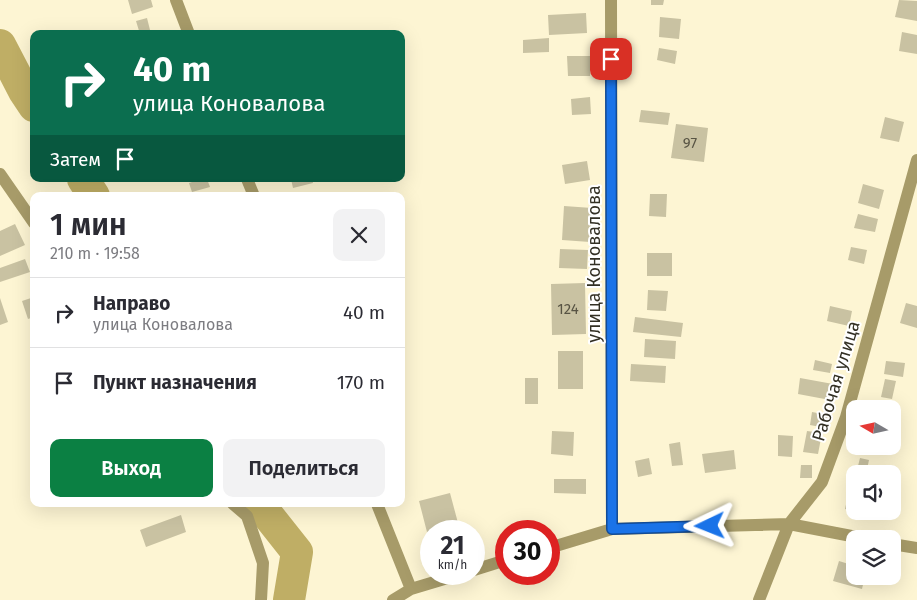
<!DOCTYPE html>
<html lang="ru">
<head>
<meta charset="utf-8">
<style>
	:root { --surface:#fff; --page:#f2f2f3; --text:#2b2b33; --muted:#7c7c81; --line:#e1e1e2; --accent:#0b8043 }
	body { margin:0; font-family:"Fira Sans",sans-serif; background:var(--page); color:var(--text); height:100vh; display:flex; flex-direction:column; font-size:19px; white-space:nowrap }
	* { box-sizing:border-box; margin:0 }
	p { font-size:16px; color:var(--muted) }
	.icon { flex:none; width:28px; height:28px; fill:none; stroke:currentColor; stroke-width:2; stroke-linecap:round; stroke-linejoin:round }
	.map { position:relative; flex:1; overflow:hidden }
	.panel { position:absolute; left:30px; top:192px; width:375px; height:315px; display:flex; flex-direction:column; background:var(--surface); border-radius:10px; box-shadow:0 5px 20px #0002 }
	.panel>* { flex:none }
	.top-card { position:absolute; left:30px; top:30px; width:375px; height:152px; border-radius:10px; box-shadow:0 5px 20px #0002; background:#0b6e4f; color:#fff; overflow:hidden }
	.needle { width:32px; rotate:279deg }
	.controls { position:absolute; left:846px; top:400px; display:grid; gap:10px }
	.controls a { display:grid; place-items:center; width:55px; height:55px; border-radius:10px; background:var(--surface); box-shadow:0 5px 20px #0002; font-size:25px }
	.speed { position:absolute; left:420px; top:520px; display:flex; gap:10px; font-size:25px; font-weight:700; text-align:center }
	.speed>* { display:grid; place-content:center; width:65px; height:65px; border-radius:50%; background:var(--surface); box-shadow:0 5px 20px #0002; line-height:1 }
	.speed small { font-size:12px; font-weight:400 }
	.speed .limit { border:8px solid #d22; background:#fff; color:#111 }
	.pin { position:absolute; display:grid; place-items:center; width:42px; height:42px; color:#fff; margin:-21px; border-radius:10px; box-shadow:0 2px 8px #0006 }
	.me { position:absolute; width:55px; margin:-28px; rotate:268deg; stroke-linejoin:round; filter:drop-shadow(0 0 4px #0008) }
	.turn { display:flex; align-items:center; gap:18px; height:105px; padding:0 20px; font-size:22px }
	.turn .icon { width:65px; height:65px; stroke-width:2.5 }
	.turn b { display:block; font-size:35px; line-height:42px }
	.then { display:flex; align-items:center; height:48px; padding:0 20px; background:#0003; gap:10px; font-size:19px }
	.round { display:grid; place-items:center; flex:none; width:52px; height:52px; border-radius:10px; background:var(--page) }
	.head { display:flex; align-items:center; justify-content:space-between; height:85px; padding:0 20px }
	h1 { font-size:30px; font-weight:600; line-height:38px }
	.action { display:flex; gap:10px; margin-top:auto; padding:10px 20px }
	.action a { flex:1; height:58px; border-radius:10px; background:var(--accent); color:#fff; font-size:20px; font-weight:600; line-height:58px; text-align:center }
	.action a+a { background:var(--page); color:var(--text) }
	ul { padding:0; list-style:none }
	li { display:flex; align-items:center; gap:15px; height:70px; padding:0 20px; border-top:1px solid var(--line) }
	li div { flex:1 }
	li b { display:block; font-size:19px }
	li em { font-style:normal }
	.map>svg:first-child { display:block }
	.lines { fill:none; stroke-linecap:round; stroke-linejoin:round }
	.river { stroke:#bfae65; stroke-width:32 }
	.building { fill:#c9c2a2 }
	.minor { stroke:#a79b69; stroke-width:12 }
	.route-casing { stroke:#114b97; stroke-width:12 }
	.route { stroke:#1a73e8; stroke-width:9 }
	.labels { text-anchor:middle; stroke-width:4; stroke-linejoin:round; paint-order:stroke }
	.number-label { font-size:15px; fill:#585444 }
	.street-label { font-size:18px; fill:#333024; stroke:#fff }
</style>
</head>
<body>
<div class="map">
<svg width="917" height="600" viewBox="0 0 917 600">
	<rect width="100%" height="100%" fill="#fdf5d3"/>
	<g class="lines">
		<path class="river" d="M0,45l24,46 10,15
			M83,179l11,17
			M259,504l38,48 -8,48"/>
	</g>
	<path class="building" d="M128,0h23l2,7 -21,7z
		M651,0h13l-1,5h-12z
		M899,0l18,1v20l-22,-4z
		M586,13l1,20 -38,2 -1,-20z
		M660,17l21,2 -2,20 -20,-2z
		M147,18l4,16h-11l-4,-13z
		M902,32l15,3v19l-18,-3z
		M549,38v14l-26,1v-13z
		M659,48l18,3 -2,13 -18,-4z
		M567,56h23v20h-22z
		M590,97l1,17 -19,1 -1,-16z
		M641,110l29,3 -2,12 -29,-3z
		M885,117l19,5 -5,20 -19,-4z
		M676,124l32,4 -4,34 -33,-4z
		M587,161l3,19 -25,4 -3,-19z
		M201,179h6l3,8 -18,5 -3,-9z
		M291,179h21l1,4 -20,5z
		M863,184l21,6 -5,19 -21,-6z
		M650,194h17l-1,23 -17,-1z
		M564,206l28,2 -2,34 -28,-2z
		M858,214l20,5 -3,13 -21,-4z
		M15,224l10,21 -25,11v-25z
		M851,247l16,3 -3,14 -16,-4z
		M560,249l28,1 -1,19 -28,-1z
		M647,253h25v23h-25z
		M25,259l5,13 -30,10v-14z
		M585,283l1,51 -34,1 -1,-51z
		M648,290l20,1 -2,20 -19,-1z
		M34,297v20l-6,2 -6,-18z
		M0,298l8,24 -8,3z
		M906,303l11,3v22l-17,-5z
		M830,306l22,5 -3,15 -22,-5z
		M635,317l48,6 -2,14 -48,-5z
		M645,339l31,2 -1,18 -31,-2z
		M558,351h25v38h-25z
		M815,360l17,4 -2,9 -17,-3z
		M886,361l19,2 -2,14 -19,-3z
		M631,364l35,2 -1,17 -35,-2z
		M525,378h13v26h-13z
		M800,378l33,6 -3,16 -32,-6z
		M885,379l11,2 -4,18 -11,-2z
		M881,404l17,4 -2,1 -3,12h-1v-12h-12z
		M812,412l16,3 -2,13 -16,-3z
		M552,431l22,1 -1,24 -22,-2z
		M807,431l15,2 -4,21 -15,-2z
		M778,435l15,1 -1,21 -14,-1z
		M680,442l3,23 -11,1 -3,-22z
		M734,450l2,19 -31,4 -3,-19z
		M649,458l3,16 -14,3 -3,-16z
		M860,458l9,2 -3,14h-10z
		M801,465h11v13h-12z
		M554,479h32v15l-32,-1z
		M450,493l8,30 -31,9 -8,-31z
		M848,495l7,2v14l-10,-2z
		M181,515l5,17 -40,15 -6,-17z
		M839,561l16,5v10h10l-3,13 -29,-8z"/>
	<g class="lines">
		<path class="minor" d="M176,0l13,34
			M611,0l1,529
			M0,174l34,49
			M247,179l7,17
			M233,504l14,12 16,47 -2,37
			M377,504l34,85
			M892,544l25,4
			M549,548l63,-19 177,-5 78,15
			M474,570l32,-10
			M393,600l18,-11 50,-15
			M759,600l30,-76 33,-42 24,-65 71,-257"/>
	</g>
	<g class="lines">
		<g class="route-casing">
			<path id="route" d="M611,59l1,470 98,-3"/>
		</g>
		<use href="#route" class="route"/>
	</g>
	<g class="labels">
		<g class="number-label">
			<text x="690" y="148">97</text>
			<text x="568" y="314">124</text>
		</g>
		<g class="street-label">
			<text transform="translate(594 264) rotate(-90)" y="6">улица Коновалова</text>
			<text transform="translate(836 381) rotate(-73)" y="6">Рабочая улица</text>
		</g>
	</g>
</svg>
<div class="controls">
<a><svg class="needle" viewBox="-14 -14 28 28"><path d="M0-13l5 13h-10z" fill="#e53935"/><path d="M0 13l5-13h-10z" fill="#7c7c81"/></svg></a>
<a><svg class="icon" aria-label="sound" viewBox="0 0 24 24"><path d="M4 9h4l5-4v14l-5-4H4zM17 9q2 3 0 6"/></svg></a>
<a><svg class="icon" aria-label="layers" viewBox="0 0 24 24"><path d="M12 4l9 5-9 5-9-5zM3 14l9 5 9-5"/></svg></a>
</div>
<div class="speed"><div>21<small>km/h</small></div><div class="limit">30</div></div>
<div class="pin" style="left:611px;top:59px;background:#d93025"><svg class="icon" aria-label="arrive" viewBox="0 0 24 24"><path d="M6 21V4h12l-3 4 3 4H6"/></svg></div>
<svg class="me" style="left:710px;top:526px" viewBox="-20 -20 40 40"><path d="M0-17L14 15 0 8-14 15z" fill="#1a73e8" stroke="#fff" stroke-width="4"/></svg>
<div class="top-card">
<div class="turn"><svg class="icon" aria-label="right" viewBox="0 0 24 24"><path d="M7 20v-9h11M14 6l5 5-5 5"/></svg><div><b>40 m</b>улица Коновалова</div></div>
<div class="then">Затем<svg class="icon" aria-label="arrive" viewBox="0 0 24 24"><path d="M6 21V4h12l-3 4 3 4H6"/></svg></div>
</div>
<section class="panel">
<div class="head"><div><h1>1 мин</h1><p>210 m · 19:58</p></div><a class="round"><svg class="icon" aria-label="close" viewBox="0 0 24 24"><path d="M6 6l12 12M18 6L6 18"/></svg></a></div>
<ul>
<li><svg class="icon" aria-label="right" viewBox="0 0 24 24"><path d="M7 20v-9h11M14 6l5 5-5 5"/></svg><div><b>Направо</b><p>улица Коновалова</p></div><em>40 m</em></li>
<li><svg class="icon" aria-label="arrive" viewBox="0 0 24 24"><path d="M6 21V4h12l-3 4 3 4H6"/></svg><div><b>Пункт назначения</b></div><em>170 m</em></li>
</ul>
<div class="action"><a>Выход</a><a>Поделиться</a></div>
</section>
</div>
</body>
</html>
